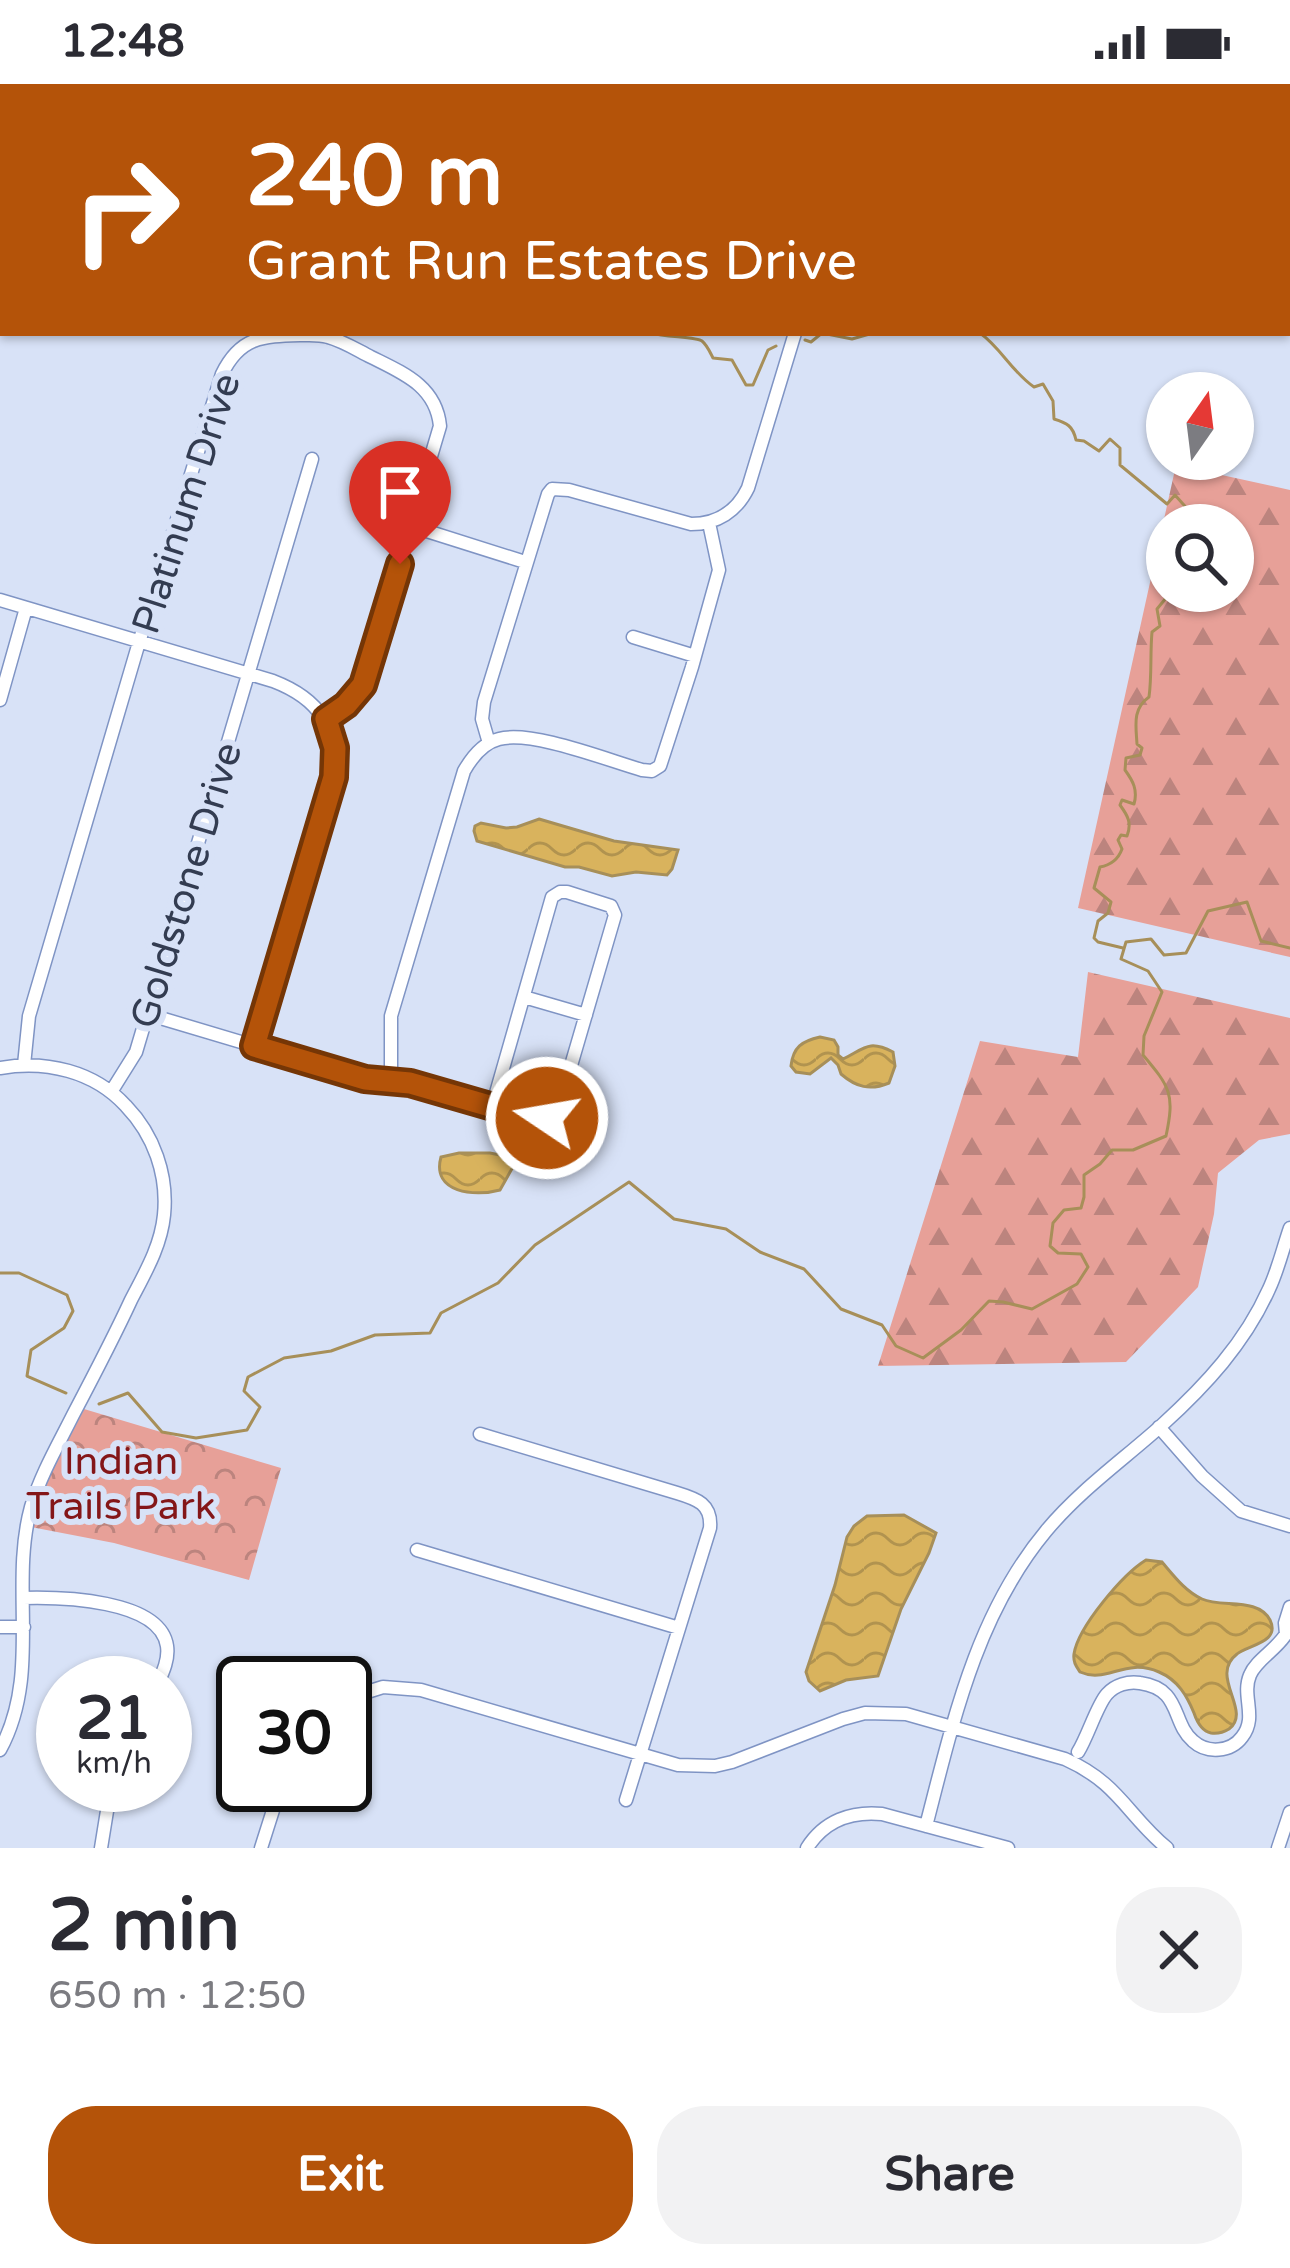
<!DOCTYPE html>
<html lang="en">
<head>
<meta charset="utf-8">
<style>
	:root { --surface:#fff; --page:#f2f2f3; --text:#2b2b33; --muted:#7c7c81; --accent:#b45309 }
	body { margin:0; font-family:"Varela Round",sans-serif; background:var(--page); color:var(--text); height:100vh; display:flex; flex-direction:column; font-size:45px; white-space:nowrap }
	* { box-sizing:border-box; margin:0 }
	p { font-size:39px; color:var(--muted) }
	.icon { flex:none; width:66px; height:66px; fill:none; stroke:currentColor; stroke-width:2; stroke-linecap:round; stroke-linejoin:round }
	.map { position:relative; height:1764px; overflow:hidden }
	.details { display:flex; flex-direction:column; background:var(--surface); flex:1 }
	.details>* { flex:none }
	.hud { position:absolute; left:0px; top:0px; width:1290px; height:252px; box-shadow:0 3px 9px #0004; background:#b45309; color:#fff; overflow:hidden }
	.needle { width:78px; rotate:14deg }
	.fabs { position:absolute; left:1146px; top:288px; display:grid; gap:24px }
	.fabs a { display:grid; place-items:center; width:108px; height:108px; border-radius:50%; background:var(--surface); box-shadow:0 3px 9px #0004; font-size:60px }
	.speed { position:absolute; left:36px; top:1572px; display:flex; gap:24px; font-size:60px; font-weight:700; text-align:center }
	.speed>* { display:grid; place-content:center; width:156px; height:156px; border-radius:50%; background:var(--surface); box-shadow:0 3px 9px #0004; line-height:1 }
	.speed small { font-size:30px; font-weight:400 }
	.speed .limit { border:6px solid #111; border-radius:18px; background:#fff; color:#111 }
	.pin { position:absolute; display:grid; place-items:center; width:102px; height:102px; color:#fff; margin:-123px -51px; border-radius:50% 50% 50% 0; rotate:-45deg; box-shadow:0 0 12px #0007 }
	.pin .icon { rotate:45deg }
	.me { position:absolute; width:132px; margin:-66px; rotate:282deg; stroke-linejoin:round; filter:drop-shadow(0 0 9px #0008) }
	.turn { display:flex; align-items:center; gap:42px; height:252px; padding:0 48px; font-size:54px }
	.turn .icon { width:156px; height:156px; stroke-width:2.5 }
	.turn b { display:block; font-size:84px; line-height:102px }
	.round { display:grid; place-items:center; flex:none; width:126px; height:126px; border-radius:48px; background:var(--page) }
	.summary { display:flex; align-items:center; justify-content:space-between; height:204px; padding:0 48px }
	h1 { font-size:72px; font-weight:700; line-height:90px }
	.cta { display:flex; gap:24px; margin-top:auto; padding:24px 48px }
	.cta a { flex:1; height:138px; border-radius:48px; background:var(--accent); color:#fff; font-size:48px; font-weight:700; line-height:138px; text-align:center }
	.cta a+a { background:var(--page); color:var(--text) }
	.status { display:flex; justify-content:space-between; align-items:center; height:84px; padding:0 60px; background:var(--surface); direction:ltr }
	.status svg { height:33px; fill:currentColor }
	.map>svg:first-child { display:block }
	.forest { fill:url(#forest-firs); fill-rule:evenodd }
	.park { fill:url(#park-crowns) }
	.water { fill:url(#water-waves); stroke:#a78f59; stroke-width:3 }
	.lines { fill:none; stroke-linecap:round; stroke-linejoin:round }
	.stream { stroke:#a78f59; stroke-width:3 }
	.minor-casing { stroke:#7f94c4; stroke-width:15 }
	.minor { stroke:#fff; stroke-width:12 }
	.route-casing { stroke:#753606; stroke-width:30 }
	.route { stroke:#b45309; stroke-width:21 }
	.labels { text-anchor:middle; stroke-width:12; stroke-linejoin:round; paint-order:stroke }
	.street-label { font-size:39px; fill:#333c51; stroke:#d8e2f7 }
	.park-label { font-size:39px; fill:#841618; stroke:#d8e2f7 }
</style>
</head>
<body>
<div class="status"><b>12:48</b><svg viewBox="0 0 49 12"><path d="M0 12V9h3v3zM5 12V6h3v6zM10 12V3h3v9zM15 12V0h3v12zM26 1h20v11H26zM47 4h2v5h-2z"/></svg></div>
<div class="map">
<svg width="1290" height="1764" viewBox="0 0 1290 1764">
	<defs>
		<pattern id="forest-firs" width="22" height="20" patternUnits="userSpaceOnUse" patternTransform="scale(3)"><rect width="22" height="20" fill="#e7a098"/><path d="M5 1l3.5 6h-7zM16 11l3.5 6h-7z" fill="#bc847e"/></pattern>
		<pattern id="park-crowns" width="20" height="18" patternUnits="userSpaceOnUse" patternTransform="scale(3)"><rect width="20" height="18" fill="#e7a098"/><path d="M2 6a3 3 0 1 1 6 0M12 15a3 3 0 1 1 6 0" fill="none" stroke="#bc847e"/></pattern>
		<pattern id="water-waves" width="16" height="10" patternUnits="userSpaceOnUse" patternTransform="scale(3)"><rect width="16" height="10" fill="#d9b35d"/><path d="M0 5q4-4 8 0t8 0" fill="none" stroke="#b1934f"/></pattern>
	</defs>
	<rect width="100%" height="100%" fill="#d8e2f7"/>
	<path class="forest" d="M1176,381l114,25v467l-212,-49zM1167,441h66v66h-66z
		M1088,888l202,46v116l-31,6 -41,33 -4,41 -16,73 -72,75 -248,4 102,-325 98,16z"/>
	<path class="park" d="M84,1325l197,59 -32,112 -135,-37 -83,-16 15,-44z"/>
	<path class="water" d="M539,735l75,22 64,9 -6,19 -5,6 -31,-3 -24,4 -33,-9h-14l-88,-26 -3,-10 1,-5 6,-3 25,5 11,-1z
		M820,953l14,3 4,7v8l5,4c21,-10 25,-20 50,-7l2,14 -6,17c-19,8 -33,4 -48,-9l-3,-9 -7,-7 -21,16 -14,-2 -5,-6c2,-19 11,-25 29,-29z
		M459,1069h31l20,4 4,8 -14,25c-25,7 -69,3 -59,-33z
		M904,1431l32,18 -7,20 -28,56 -23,67 -32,4 -26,11 -11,-10 -3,-9 29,-87 12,-48 7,-11 13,-10z
		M1146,1476l16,2c12,14 23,29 40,37 20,9 56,-2 68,21 11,23 -23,25 -33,34 -29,22 16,57 -8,75 -5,3 -12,5 -18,4 -9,-2 -14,-11 -17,-20 -7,-17 -16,-33 -35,-41 -34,-15 -52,12 -79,0 -4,-6 -7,-10 -6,-18 4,-27 49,-80 72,-94z"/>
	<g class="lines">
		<path class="stream" d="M71,0l3,3
			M652,249c12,4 45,4 50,8 5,4 8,11 11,17l19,2 14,25h7l15,-35 8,-4
			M980,249c21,15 32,39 54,54l9,-3 10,17 1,18c13,4 19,7 22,21l8,1 15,10 11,-12 10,9v17l47,39 8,-9 16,18 -3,12
			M805,256l6,2 11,-9 30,6 21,-6
			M1123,864l-25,-6 -4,-4 4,-17 10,-8 3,-11 -17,-14 6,-21c11,-2 18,-7 22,-18l-4,-9 3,-5 6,1c5,-13 1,-20 -7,-31l2,-5 12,4c4,-14 -1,-23 -9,-34l1,-12 14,-3 2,-7 -5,-4c-1,-18 -5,-35 12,-47 3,-22 1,-43 3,-65l8,-6 -3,-17 9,-11 2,-7
			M0,1189h19l48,22 6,16 -9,17 -33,22 -4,26 39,17
			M99,1320l29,-11 34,39 34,6 51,-8 13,-23 -16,-16 4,-14 36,-19 47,-7 44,-16 55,-2 11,-20 57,-30 37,-38 94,-63 45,37 52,10 34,23 44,17 37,40 41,16 14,21 27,12 38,-28 28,-29 14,1 29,7 45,-25 11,-17 -7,-13 -23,-1 -8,-7 3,-23 11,-13 17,-2 3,-11v-22l16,-11 12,-14h21l33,-14c9,-42 4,-49 -23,-81l1,-19 18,-44 -14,-21 -27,-12 5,-17 25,-3 13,16 22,-2 22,-42 39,-9 14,39 29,7"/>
		<g class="minor-casing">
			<path id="minor" d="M32,3v-3
				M0,47h3
				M1287,65h3
				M0,113h3
				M411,442l114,36
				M0,516l273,81c47,18 65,47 61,96l-80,269
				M633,553l62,19
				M0,616l26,-92
				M489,659l-7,-24 2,-17 64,-208 4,-5 17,1 122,34c26,0 46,-13 57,-36l47,-155
				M524,913l62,18
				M147,930l218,65 39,3 96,27 47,9 11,-8 57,-195 -4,-9 -44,-14h-7l-8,5 -60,210
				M24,981l5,-49 108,-367 85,-275c18,-37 40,-38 78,-39 9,0 19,-1 28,2 15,4 29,13 43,20 32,16 65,29 69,69l-77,259 -16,20 -21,14
				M0,984c46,-8 94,3 126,38 28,29 42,69 38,109 -3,31 -19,58 -33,85 -18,39 -38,77 -58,115 -15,30 -32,59 -42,92 -22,80 11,166 -31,243
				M391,998v-66l73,-245c8,-14 19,-28 35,-32 33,-9 108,21 143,31l10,1 8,-5 32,-99 27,-97 -10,-47
				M111,1008l25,-40 176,-593
				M1159,1343l43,49 39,35 49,15
				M480,1350l197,59c20,6 35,11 33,35l-84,272
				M417,1466l262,78
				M23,1514c37,-1 137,1 144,48 2,13 -4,26 -9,37
				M0,1543h24
				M345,1615l38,-12 38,3 257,75 37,1 17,-4 111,-43 22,-6 41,1 159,45c54,24 62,56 102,89
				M1078,1668c10,-16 19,-47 29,-58 8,-9 21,-13 33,-11 42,6 31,39 53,58 14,13 38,11 49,-4 16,-20 -1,-41 8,-62 6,-15 26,-25 36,-41l-1,-11 5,-16
				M926,1742c27,-104 50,-211 120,-295 34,-41 77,-71 116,-106 43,-39 83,-82 107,-136 9,-19 14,-41 21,-61
				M101,1764l6,-37 9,-26
				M261,1764l20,-63
				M807,1764c17,-27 44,-37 75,-34l126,34
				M1278,1764l12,-36"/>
		</g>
		<use href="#minor" class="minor"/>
	</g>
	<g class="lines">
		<g class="route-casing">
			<path id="route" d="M400,480l-37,121 -17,20 -20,14 9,29 -1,29 -80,269 111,33 45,4 90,26 47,9"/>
		</g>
		<use href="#route" class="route"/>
	</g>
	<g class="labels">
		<g class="street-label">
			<text transform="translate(185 419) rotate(-72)" y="14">Platinum Drive</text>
			<text transform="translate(185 801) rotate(-73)" y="14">Goldstone Drive</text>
		</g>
		<g class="park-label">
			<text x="121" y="1390">Indian<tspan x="121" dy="45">Trails Park</tspan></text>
		</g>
	</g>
</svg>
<div class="fabs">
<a><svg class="needle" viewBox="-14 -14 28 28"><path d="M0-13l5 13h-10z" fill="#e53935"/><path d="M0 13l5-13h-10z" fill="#7c7c81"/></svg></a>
<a><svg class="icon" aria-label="search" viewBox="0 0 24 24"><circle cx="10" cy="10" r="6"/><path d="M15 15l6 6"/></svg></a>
</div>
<div class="speed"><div>21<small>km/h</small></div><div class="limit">30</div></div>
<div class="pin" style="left:400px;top:480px;background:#d93025"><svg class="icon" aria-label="arrive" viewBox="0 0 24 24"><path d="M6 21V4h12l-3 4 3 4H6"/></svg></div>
<svg class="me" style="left:547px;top:1034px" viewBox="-20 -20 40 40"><circle r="17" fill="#b45309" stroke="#fff" stroke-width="3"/><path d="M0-11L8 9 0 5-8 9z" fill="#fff"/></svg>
<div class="hud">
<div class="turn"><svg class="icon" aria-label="right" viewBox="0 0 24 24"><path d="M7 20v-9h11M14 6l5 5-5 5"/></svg><div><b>240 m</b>Grant Run Estates Drive</div></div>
</div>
</div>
<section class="details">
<div class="summary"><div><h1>2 min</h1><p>650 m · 12:50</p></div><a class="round"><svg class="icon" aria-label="close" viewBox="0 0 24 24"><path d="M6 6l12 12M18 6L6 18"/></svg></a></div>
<div class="cta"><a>Exit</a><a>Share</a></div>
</section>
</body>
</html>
